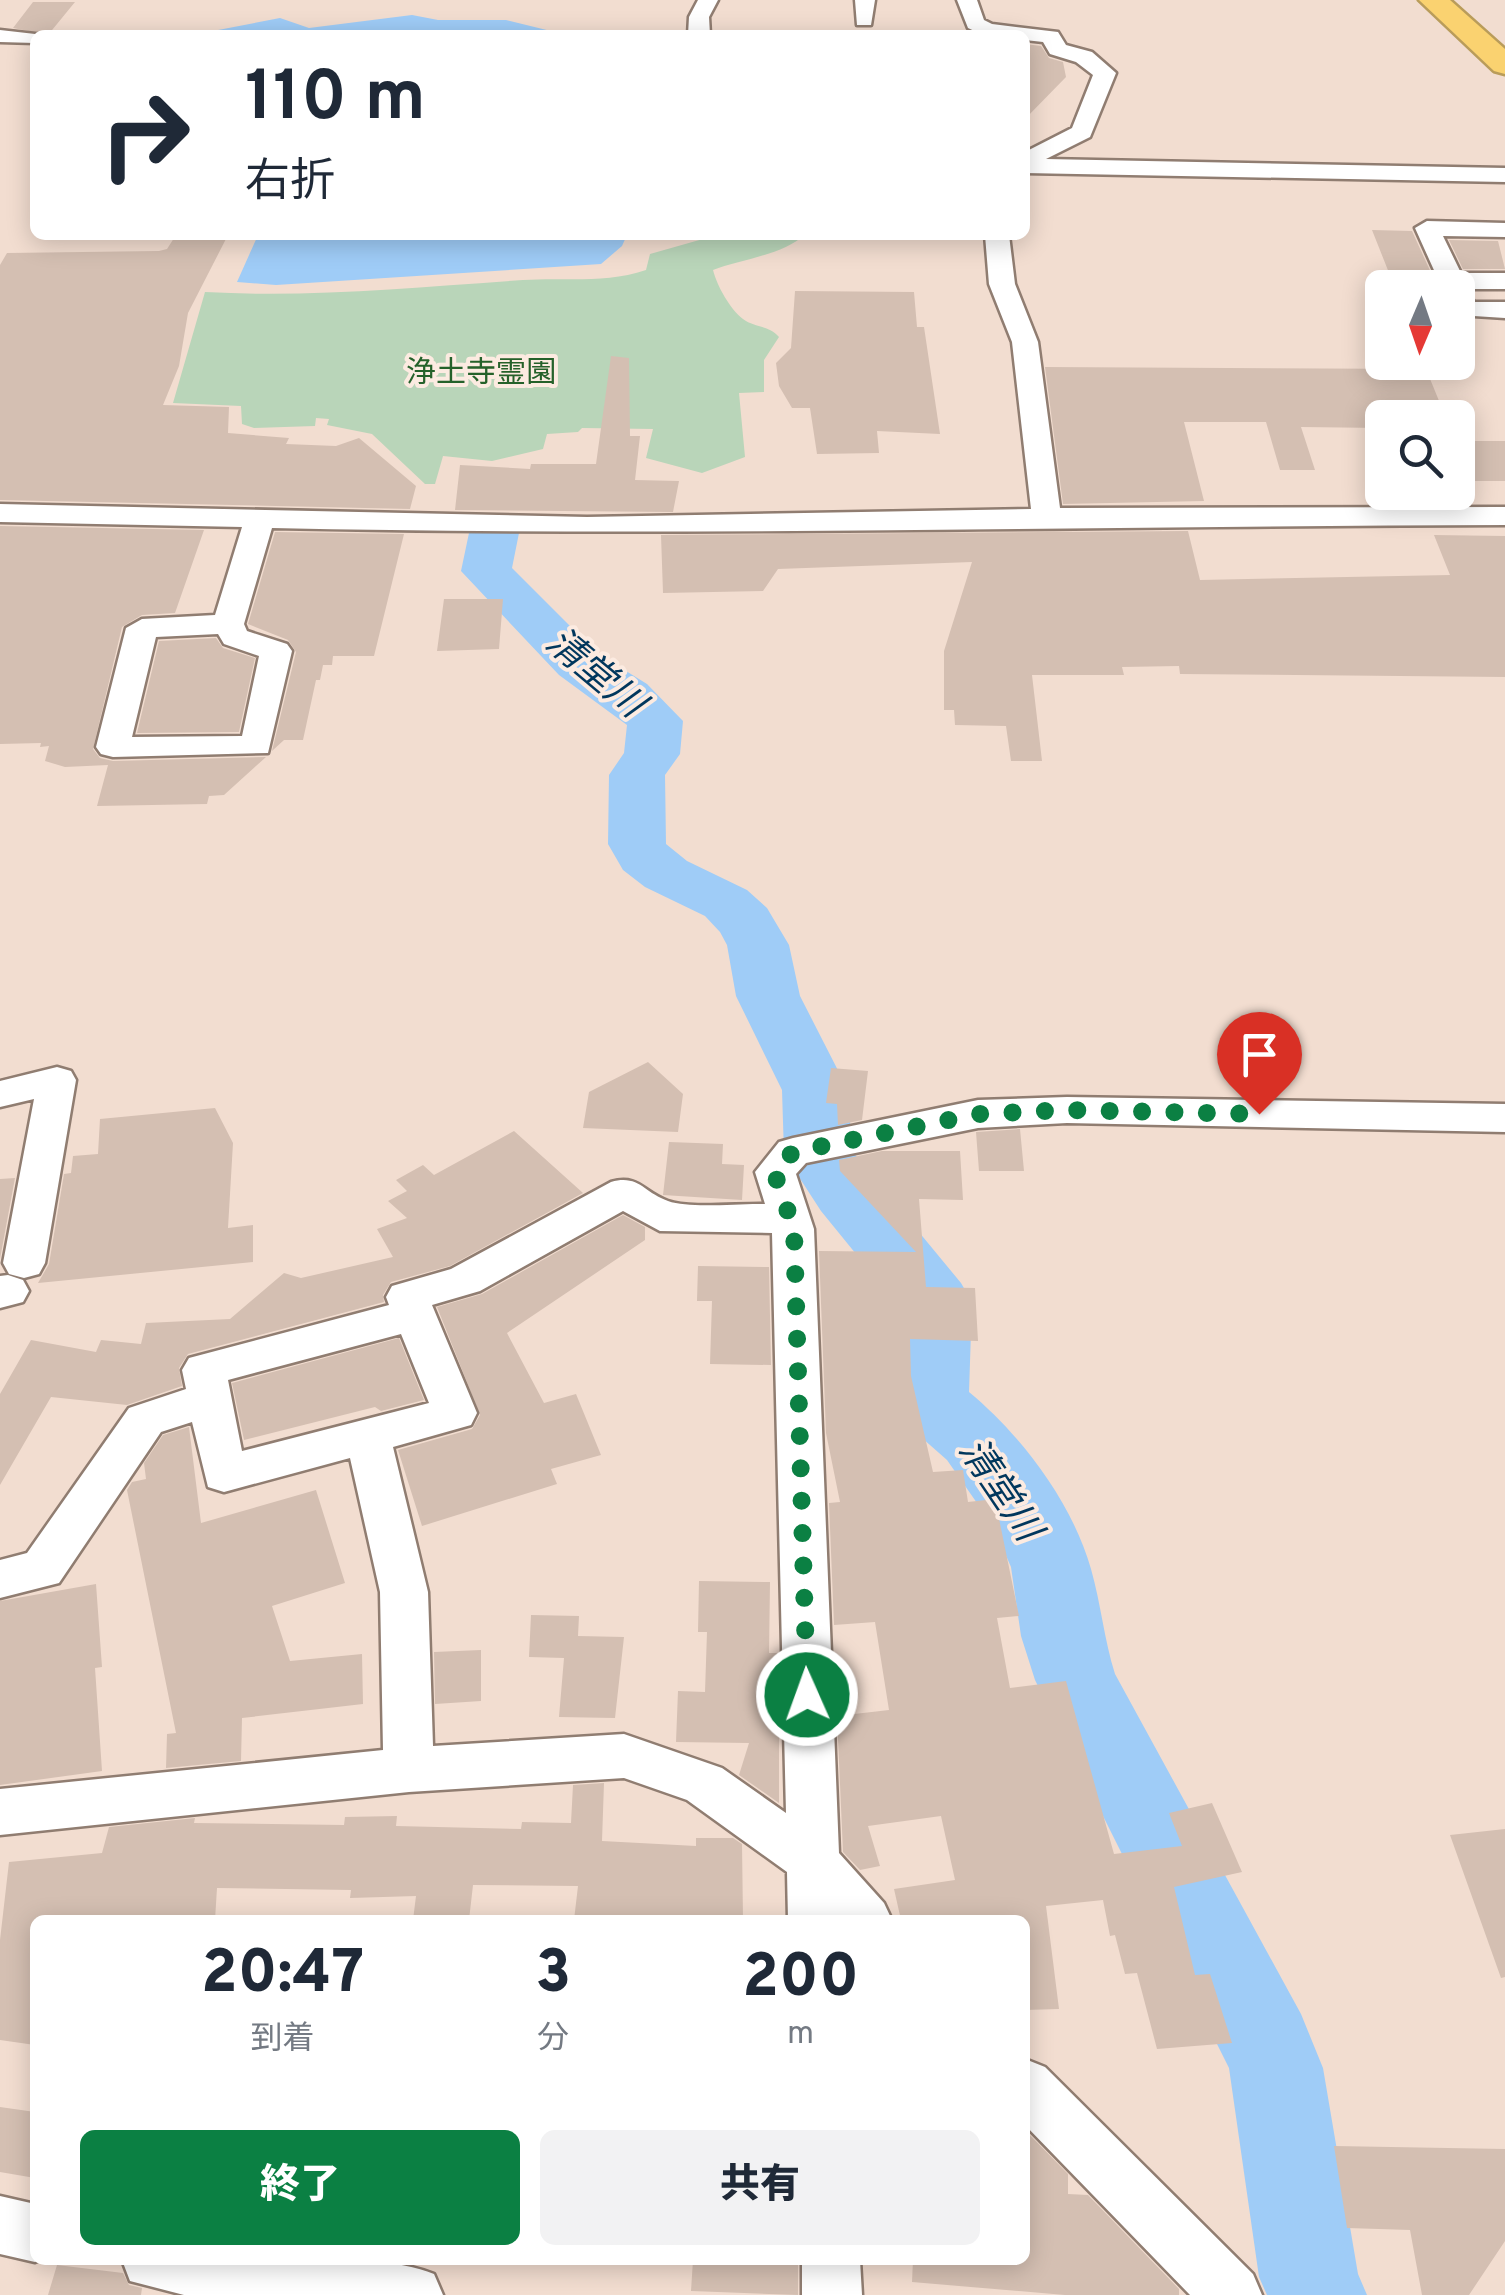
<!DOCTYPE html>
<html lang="ja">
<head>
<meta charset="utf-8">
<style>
	:root { --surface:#fff; --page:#f2f2f3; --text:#1f2937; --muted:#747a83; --accent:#0b8043 }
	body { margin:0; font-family:Overpass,"Noto Sans JP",sans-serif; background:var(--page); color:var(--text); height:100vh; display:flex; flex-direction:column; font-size:38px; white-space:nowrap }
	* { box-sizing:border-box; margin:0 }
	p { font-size:32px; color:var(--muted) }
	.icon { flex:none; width:55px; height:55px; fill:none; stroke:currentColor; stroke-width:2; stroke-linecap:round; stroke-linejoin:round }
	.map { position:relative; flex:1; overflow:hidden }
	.side { position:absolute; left:30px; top:1915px; width:1000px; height:350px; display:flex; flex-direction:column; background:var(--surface); border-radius:15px; box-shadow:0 5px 25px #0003 }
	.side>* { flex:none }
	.hud { position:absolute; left:30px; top:30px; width:1000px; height:210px; border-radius:15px; box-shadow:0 5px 25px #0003; background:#fff; color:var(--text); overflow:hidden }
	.needle { width:65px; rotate:182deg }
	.buttons { position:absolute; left:1365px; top:270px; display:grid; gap:20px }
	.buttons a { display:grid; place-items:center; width:110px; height:110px; border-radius:15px; background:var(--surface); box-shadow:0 5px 25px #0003; font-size:50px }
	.pin { position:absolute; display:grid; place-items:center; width:85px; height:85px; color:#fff; margin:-102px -42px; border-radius:50% 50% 50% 0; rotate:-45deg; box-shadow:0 0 10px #0007 }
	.pin .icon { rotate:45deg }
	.me { position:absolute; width:110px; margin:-55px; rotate:358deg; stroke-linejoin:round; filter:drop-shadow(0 0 8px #0008) }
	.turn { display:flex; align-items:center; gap:35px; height:210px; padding:0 50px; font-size:45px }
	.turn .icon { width:130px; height:130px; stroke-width:2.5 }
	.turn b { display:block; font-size:70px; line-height:85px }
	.eta { display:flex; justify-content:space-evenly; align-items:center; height:170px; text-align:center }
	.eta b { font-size:60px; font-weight:800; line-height:70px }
	.action { display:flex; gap:20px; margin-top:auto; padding:20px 50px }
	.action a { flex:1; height:115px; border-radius:15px; background:var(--accent); color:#fff; font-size:40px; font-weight:800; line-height:115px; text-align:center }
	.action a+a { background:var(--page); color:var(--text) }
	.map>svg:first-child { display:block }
	.green { fill:#b9d5b9 }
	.water { fill:#9fccf7 }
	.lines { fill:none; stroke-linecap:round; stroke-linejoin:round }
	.river { fill:#9fccf7; fill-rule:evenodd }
	.building { fill:#d4bfb2 }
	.street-casing { stroke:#907d71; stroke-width:5 }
	.highway-casing { stroke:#b99c5a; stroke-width:5 }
	.street { fill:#fff; fill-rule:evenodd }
	.highway { fill:#fad270; fill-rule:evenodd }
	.route { stroke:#0b8043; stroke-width:18; stroke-dasharray:0 32.4 }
	.labels { text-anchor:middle; stroke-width:8; stroke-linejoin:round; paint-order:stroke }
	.far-park-label { font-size:30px; fill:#25612a; stroke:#fcebe1 }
	.water-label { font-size:38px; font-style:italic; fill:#01375d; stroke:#fcebe1 }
</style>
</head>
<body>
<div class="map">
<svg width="1505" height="2295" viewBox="0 0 1505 2295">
	<rect width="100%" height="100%" fill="#f2ddd0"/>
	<path class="green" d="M717,235h87c-19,19 -64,25 -91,35 4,16 17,39 30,49 12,9 26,6 36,18l-15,23v32l-25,1 6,64 -43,16 -56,-15 7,-29 -71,-1 -4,4 -31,2 -4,15 -51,12 -49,-5 -8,28h-10l-53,-50 -45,-9 2,-6 -13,-1 -1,8 -61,2 -12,-4 -1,-18 -68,-3 32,-111c106,6 212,-5 318,-12 42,-3 82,4 123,-10l4,-16z"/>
	<path class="water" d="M412,15l26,5h68l61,15h-375l88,-17 29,10z
		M258,235h369l-5,11 -21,18 -325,21 -39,-3z"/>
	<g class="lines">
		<path class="river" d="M494,518l18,4 7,11 -7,35 85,85 50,31 36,37 -3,33 -15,21 1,69 21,17 60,29 20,18 22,37 11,51 48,94 4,61 109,132 11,19 -3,90c52,43 103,110 122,177 10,35 13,70 24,105l186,340 22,54 35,206 9,21h-100l-8,-18 -30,-209 -194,-388 -14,-44 -10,-69 -18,-41 -46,-66 -42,-37 -11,-20 6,-95 -79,-97 -37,-57 -2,-64 -46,-94 -9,-51 -7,-13 -15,-16 -60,-29 -22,-17 -15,-26 1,-69 15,-22 3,-28 -68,-50 -98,-104 8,-38 7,-11z"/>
	</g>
	<path class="building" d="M33,2h42l-27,33 -35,-7z
		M1025,44l16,2 8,12 14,4 3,15 -41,42z
		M1372,230l40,1 26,57h-43z
		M176,235h52l-40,78 -9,53 -16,39 66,2 -1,26 61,5 -3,6 50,2 23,-8 57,48 -6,23 -410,-9v-235l7,-12 152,-2 8,-2z
		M1449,240l49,1 7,28h-42z
		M795,291l119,1 3,35h7l16,107 -63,-3 2,22 -62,1 -7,-46h-18l-13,-22 -3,-23 15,-15z
		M611,356l18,2 1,78h10l-5,44 44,1 -6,31 -218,-2 5,-45 70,4 1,-5h65z
		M1045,367l381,2 20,49h-64v10l-81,-1 14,43h-35l-14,-48h-82l20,79 -141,3z
		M1458,441h47v40h-34l-13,-28z
		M0,526l204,4 -29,83 -33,2 -20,12 -29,122 7,9 13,3 153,-4 -42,38 -15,1 -2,8 -110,2 11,-41 -43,2 -20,-6 4,-15 -9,1 1,-4 -41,1z
		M1188,531l12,49 250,-5 -16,-40 71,1v141l-325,-3 -1,-8 -57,1 2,8h-92l10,86h-31l-5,-35 -51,-1 -1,-15h-10v-59l28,-89 -194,7 -15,22 -100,2 -2,-58z
		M275,532l129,2 -30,122h-41l-1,9h-9l-3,15h-4l-13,60h-19l-12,11 24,-99 -8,-12 -40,-16z
		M444,599h59l-4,50 -62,2z
		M216,638l7,10 32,10 -16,74 -102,1 22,-92z
		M648,1062l35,32 -5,38 -95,-4 6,-36z
		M831,1068l37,3 -6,49 -24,5 -1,-21 -11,-1z
		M215,1108l18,35 -5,85 25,-3v37l-215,21 11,-19 15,-90 7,-1 2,-17 25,-2 2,-35z
		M1020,1129l4,42h-45l-3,-39z
		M514,1131l69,62 -133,73 -59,16 -8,13 1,7 -196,52 -9,14 3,18 -55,19 -76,-8 -51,88v-91l31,-54 65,12 5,-12 40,4 5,-21 84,-4 54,-46 17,5 92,-21 -16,-28 30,-11 -19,-17 19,-10 -11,-11 27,-15 11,10z
		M669,1142l54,2 -1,20 22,1 -2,35 -79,-5z
		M882,1151h78l3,49 -44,-1 7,88 49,1 3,53 -68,-2 1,37 22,96 30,-2 5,32 27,-3 24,117 -22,2 13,70 56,-7 48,173 68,-8 -13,-33 43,-10 30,69 -68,15 21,88 15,-1 22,69 -75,6 -20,-76 -12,1 -10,-39 -5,1 -7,-36 -57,6 13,103 -34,1v-90h-124l-7,-31 61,-9 -14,-64 -73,10 12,40 -20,4 -17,-18 -6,-136 52,-6 -14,-88 -41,3 -5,-122 11,-1 -14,-69 -7,-182 97,1 -76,-81 -1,-11z
		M15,1178l-15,81v-80z
		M623,1215l22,12v13l-138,93 37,70 32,-9 25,61 -50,14 6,15 -135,42 -24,-76 74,-21 8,-14 -43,-108 45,-13z
		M698,1266l71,1 2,98 -61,-1 2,-63h-15z
		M399,1338l25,62 -43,11 -6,-4 -131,33 -12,-57z
		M189,1427l12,96 115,-33 29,93 -73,23 18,55 72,-7 1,50 -121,14 -1,43 -75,7 1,-34 9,-1 -49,-243 5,-8 14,-3 -2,-16 19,-28z
		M699,1581l71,1 -1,71h8l2,39v111l-40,-28 10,-32 -73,-1 2,-51 27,1 2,-60h-9z
		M96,1584l6,83 -7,1 7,103 -102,14v-184z
		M531,1615l48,1 -1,20 46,1 -9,81 -56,-1 5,-59 -35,-1z
		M481,1650v51l-46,3 -1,-52z
		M604,1783l-2,58 94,5v-8h37l9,6 1,76h-169l4,-34 -105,-1 -4,35h-56l3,-24 -66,2 1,-8 -134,-2 -2,32h-180v125l-35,-5v-100l9,-78 93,-9 7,-26 86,-9 -1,5 150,2 1,-8 52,-1 -1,10 125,3 1,-7 49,1 2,-38z
		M1505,1829v148l-4,1 -51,-143z
		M0,2107l35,5v66l-35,-6z
		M1025,2130l43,44v20l20,1 91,94v6h-114l-153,-13 1,-22h112z
		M1334,2146l171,3v92l-36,54h-47l-12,-65 -63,-2z
		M693,2260h105v35l-107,-4z
		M57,2265l66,8 6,12 13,3 -1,7h-93z"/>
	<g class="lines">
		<g class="street-casing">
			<path id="street" d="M698,0h20l-9,17 1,18h-22l1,-18z
				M855,0h20l-4,25h-14z
				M957,0h20l7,20 8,4 66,8 8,13 26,7 24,21 -26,64 -44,22 459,9v14l-480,-9v-21l47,-24 21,-53 -17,-13 -26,-8 -7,-12 -18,-2v-5h-42l-15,-7z
				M0,30l44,5h-9v8l-35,-1z
				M1427,221l78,2v14l-62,-1 18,37h44v16h-38l7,13h31v16l-47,-3v-27h-16l-27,-60z
				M985,235h24l6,49 23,58 22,166 445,-1v18c-411,1 -822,12 -1233,3l-28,96 3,7 40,13 5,7 -24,102 -155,4 -12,-3 -5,-7 30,-119 16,-9 73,-4 27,-88 -242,-5v-18l587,13 444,-8 -19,-167 -23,-58zM218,634l6,10 35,12 -17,80 -110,1 24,-100z
				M57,1067l14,4 5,9 -31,183 -6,11 -15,4 -15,-4 -6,-11 31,-164 -34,8v-26z
				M1067,1097l438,7v28l-438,-9 -89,5 -172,35 -10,11 18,55 25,624 45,50 8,17h-104l-1,-48 -100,-72 -63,-22 -215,14 -409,43v-46l383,-39 -3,-158 -30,-134 -126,34 -16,-5 -16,-65 -31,10 -102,151 -59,15v-38l27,-7 102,-145 57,-19 -4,-19 7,-12 200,-53 -3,-8 6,-11 59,-17 160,-87c28,-8 33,11 57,19 22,8 72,2 97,3l-10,-32 24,-30 14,-4 185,-38zM623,1211l37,20 112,2 14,580 -64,-45 -98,-34 -191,12 -5,-154 -35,-145 78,-22 6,-12 -45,-108 48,-14zM401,1334l28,69 -187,48 -14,-71z
				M8,1275l15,5 6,11 -6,11 -23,6v-32z
				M1025,2059l20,8 208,207 9,21h-72l-165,-170z
				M0,2196l35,8v56h5l-5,2 -35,-8z
				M122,2260c77,0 246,-13 312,14l9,21h-259l-54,-14z
				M802,2260h58l2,35h-60z"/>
		</g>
		<g class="highway-casing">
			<path id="highway" d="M1419,0h31l55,49v25l-11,-3z"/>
		</g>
		<use href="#street" class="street"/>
		<use href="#highway" class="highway"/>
	</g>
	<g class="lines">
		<path class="route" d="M807,1695l-13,-466 -20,-57 19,-20 185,-38 89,-4 192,4"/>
	</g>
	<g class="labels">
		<g class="far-park-label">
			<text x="481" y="382">浄土寺霊園</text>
		</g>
		<g class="water-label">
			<text transform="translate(596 672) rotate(40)" y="13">清堂川</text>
			<text transform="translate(1001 1489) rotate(56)" y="13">清堂川</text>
		</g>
	</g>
</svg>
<div class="buttons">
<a><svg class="needle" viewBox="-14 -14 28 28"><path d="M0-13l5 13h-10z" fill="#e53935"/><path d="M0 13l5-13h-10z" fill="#747a83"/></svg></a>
<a><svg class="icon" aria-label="search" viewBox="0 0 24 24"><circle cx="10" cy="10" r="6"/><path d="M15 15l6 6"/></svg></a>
</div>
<div class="pin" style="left:1259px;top:1114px;background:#d93025"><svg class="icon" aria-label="arrive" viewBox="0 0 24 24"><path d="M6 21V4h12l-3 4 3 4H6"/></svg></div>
<svg class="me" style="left:807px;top:1695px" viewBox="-20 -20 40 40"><circle r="17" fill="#0b8043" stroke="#fff" stroke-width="3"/><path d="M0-11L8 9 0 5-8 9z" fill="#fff"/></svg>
<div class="hud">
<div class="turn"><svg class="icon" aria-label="right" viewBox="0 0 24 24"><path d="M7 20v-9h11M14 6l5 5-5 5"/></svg><div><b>110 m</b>右折</div></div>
</div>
<section class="side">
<div class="eta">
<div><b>20:47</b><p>到着</p></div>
<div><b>3</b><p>分</p></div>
<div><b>200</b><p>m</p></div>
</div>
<div class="action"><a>終了</a><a>共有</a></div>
</section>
</div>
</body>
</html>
